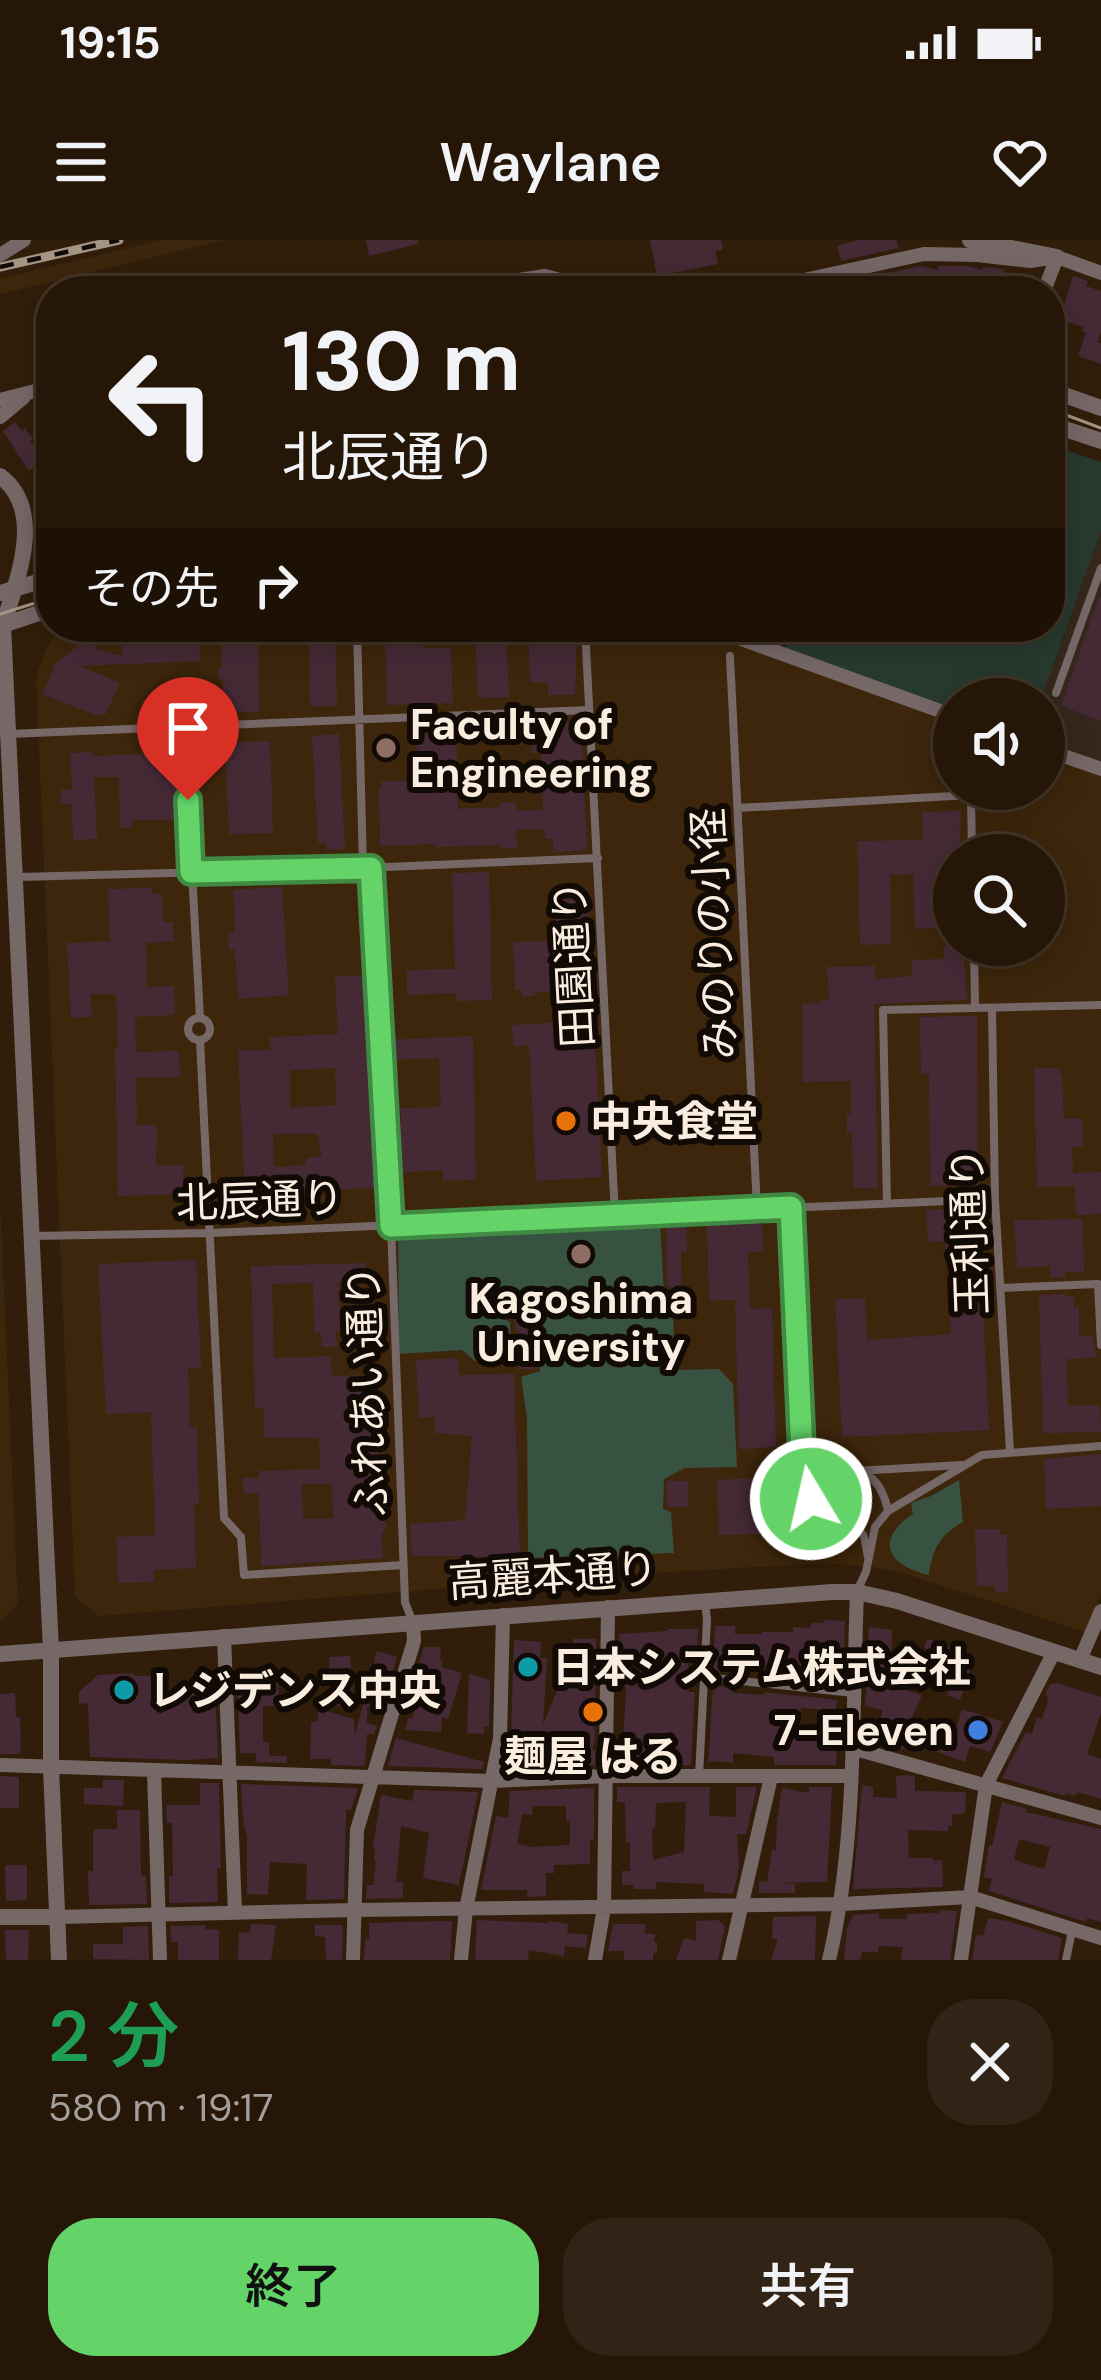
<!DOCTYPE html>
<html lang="ja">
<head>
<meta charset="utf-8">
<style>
	:root { --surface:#251608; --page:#312316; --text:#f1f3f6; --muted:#a39f9c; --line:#423529; --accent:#64d468 }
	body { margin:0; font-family:"DM Sans","Noto Sans JP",sans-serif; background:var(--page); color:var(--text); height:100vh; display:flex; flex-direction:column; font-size:45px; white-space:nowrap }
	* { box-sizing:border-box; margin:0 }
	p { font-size:39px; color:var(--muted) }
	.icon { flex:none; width:66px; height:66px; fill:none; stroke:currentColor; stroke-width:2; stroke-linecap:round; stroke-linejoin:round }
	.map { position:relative; height:1720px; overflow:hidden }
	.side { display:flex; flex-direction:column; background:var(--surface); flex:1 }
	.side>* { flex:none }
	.hud { position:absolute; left:36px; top:36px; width:1029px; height:366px; border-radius:48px; box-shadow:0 6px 30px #0003,0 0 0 3px var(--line); background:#251608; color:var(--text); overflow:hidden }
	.controls { position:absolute; left:933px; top:438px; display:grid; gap:24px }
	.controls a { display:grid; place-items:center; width:132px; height:132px; border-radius:50%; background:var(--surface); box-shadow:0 6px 30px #0003,0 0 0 3px var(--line); font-size:60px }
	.pin { position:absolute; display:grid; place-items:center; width:102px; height:102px; color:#fff; margin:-123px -51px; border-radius:50% 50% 50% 0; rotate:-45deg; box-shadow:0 0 12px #0007 }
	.pin .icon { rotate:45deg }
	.me { position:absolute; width:132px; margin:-66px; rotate:351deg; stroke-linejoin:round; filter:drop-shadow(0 0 9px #0008) }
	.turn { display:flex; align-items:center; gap:42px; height:252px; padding:0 48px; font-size:54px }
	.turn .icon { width:156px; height:156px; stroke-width:2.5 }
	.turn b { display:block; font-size:84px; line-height:102px }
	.then { display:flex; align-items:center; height:114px; padding:0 48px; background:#0003; gap:24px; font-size:45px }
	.round { display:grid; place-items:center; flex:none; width:126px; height:126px; border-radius:48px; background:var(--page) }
	.headline { display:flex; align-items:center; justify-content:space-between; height:204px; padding:0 48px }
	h1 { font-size:72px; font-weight:600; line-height:90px; color:#1e9e55 }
	.action { display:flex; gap:24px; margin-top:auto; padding:24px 48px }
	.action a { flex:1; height:138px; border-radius:48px; background:var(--accent); color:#111; font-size:48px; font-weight:600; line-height:138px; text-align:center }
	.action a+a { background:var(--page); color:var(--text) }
	.status { display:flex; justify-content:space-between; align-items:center; height:84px; padding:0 60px; background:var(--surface); direction:ltr }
	.status svg { height:33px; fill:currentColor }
	header { display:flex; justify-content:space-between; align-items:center; height:156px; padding:0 48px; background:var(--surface); font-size:54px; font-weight:600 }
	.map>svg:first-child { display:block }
	.built { fill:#3d260b; fill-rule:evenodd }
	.medical { fill:#35271b }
	.green { fill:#28392e }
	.forest { fill:#375240 }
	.building { fill:#452a36; fill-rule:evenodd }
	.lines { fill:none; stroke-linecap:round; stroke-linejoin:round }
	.service { stroke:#776868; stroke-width:8 }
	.minor { stroke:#776868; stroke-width:14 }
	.tertiary { stroke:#776868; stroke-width:16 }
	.tram { stroke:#a49484; stroke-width:3 }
	.rail-casing { stroke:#a49484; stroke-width:9 }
	.rail { stroke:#120a04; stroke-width:4.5; stroke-dasharray:14; stroke-linecap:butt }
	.route-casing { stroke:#418a44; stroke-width:30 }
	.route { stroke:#64d468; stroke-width:21 }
	.education-dot { fill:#8d6e63; stroke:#120a04; stroke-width:4.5 }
	.food-dot { fill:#e8710a; stroke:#120a04; stroke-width:4.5 }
	.culture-dot { fill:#0f9aa8; stroke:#120a04; stroke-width:4.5 }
	.shop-dot { fill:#3f7fe0; stroke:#120a04; stroke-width:4.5 }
	.labels { text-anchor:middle; stroke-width:12; stroke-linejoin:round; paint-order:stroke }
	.poi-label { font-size:42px; font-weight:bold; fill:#faede0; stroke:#120a04; text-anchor:start }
	.street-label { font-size:42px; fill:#faede0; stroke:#120a04 }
</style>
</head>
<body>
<div class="status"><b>19:15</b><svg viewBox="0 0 49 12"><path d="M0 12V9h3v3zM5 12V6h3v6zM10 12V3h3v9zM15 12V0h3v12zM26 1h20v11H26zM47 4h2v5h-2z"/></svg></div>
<header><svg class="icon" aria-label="menu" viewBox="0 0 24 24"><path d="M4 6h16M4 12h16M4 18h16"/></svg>Waylane<svg class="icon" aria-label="heart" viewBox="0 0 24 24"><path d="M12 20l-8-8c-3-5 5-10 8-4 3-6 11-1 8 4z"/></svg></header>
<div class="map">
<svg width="1101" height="1720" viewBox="0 0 1101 1720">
	<rect width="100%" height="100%" fill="#311e0a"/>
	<path class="built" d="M162,0h63l-225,54v-15z
		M61,387h633l260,93v69h90v-37l57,21v821l-16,38 -176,-57 -29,-7 -57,-5 -236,14 -489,39 -23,-20 -39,-919 12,-32zM954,615h90v90h-90z
		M0,961l18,403 -18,18z"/>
	<path class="medical" d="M1101,291v231l-57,-19v-44h-3z"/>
	<path class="green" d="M1050,205l51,17v69l-60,168h-87v11l-171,-61 24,-22h243z"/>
	<path class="forest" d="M660,982l4,73 9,14 2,61 44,-1 14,15 4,83 -52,1 -21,11 -1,30 8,3 3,41 -146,5 -1,-140 -6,-41 19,-6 -2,-66 -11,-12 -16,-5 -12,8 3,22 8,4 1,40 -36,-1 -13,-11 -63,4 -1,-122z
		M959,1240l4,42c-23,13 -31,27 -34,53 -40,-9 -56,-34 -16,-61l-2,-11 20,-7z"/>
	<path class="building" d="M366,0h52v4l-49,12z
		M650,0h71l2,10 -8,1 3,13 -61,12z
		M858,0h38l3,8 -58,13 -4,-15z
		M920,26l18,4 1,-4h28l15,4 1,-3 21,2v3l6,2 -5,17 -47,-15 -2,15h-44l-16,-3v3h-50v-9z
		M1073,36l15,5 -2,5 15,5v41l-4,10 4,1v21l-23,-8 8,-23 -4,-2 1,-4 -33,-11 4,-15 10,4z
		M15,182l7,9 3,-3 8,11 -3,2 15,19 -16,11 -26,-40z
		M1099,358h2v123l-40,-15z
		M121,387h78l1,34 -120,5 40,17 -15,32 -5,-2 -2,3 -56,-22 13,-27h-4l29,-23 15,-5 2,10 25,7z
		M221,387h37l1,85h-36v-33h-5v-12h4z
		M309,387h26l2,79h-27z
		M385,387h37l1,21h28l2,55 -66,2z
		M475,387h31l3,70 -31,1z
		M528,387h36v7l13,-1 -2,62h-27v-13l-18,1z
		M581,482l6,128 -34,2v-13h-8v-10l-29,1 1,18h-16v-3l-66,2v-3l-55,2 -1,-57h3v-8h36l-2,-53h40l2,81 42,-2v-4l15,-1 1,8h27l-2,-58 -9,1 -1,-29z
		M339,494l6,115 -19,1v-7h-8l-6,-107z
		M270,501l3,92 -44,1 -4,-91z
		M144,508h12v5h21l1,67h-46v8h-12l-1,-51h-25l3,62 -24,1 -1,-36h-11v-14h11l-2,-37 23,-1v4l51,-2z
		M961,571l-1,44h-6v77h-17v-4l-22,1 -2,-55 -23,1 1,69 -31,1 -3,-104 66,-1 -1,-28z
		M489,632l3,128 -36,1v-8l-49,2v-25l48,-1 -3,-96z
		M282,647l7,108 -51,4 -3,-49h-6l-1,-16 7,-1 -2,-43z
		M587,647l4,103 -56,2v4l-13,1v-7h-7l-2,-48 38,-1 -1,-11h6l-2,-42z
		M152,648v6h10l1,28h10l1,19 -28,2 1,44 27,-1 1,29 -40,2 1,35 43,-1 1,26 -44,1 1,47h20l-1,41 27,-1 1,29 -66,2 -3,-148h3l-2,-54h-25l1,23 -21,1 -4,-75 43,-2 -2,-52z
		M944,705h19l4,55 -93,4 4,184h-25l-1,-55h-5v-19h4v-33l-48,1 -1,-78 19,-1v-3h8l-2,-33 48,-1v13l37,-3v-16l32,-1z
		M369,735l12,213 -136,4 -7,-142h32v-13l68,-3 -3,-58zM335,828l1,37 -46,3v-38zM273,894h44l5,22 -16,2v7l-32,2z
		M977,776l1,169 -48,1 -1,-113 -8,1 -1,-57z
		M597,780l1,21h-3l7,136 -66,4 -7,-136 -15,1 -2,-21z
		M473,796l3,144 -33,1v-11l-47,3 -2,-46h7v-19l40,-1 -2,-49 -49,2 -1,-20z
		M1034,828h25v6h3l2,45 18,-1 1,28 -11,1 1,26 28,-1v42l-25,1 -1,-29 -38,1z
		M978,968l11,222 -147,7 -7,-138 30,-1 2,42 84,-6 -5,-93 -18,1 -2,-32z
		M1083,979l1,53h-19v5l-15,1v-12l-33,2 -3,-48z
		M762,984l1,28h-15l2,57 22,-1 4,139 -37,2 -4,-149 -26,1 -2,-76z
		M686,985l1,27h-6l1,50h-11l-1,-17h-3l-1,-59z
		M196,1020l5,108h-13l2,59h7l2,77h-5l2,64 -42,2 1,12 -37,1 -2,-46 39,-2 -4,-123 -45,2 -8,-150z
		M366,1023v18l-27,1 1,49h-4l1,16h-15l-1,-14h-7l-1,-50 -41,1 2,74 57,-2 1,20 44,-1 4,120 -26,1 31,20 2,10 -5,8 1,24 -122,8 -2,-72h-15l-1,-16h16v-7l61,-2 -1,-31h-55v-30h-9l-4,-142zM302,1244h30l1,34 -30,1z
		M1065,1054l1,2h8v12l5,-1v29l13,-1 4,16v7l-29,1 1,47 32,-1 1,27 -58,1 -4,-138z
		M504,1055h20v10h10v64h-15l-1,-39h-3v-15l-10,1z
		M458,1118l1,17 55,-1 6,187 -42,3 -1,-8h-65l-2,-32 55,-4 7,-84 -37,-3v-16l-16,1 -3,-58z
		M1101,1214v52l-55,3 -2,-50z
		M758,1238l2,56 -41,1 -2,-55z
		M667,1241h21v26h-21z
		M975,1289h25v6h7l1,57h-13v-6h-18z
		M824,1380l21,1 -2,63 -79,-9 -1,-11h-30v8l-20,-2 2,-44h20v8h27v-2h31v-5l17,1 2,-5h12z
		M869,1387l23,3 -1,55 31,10 -11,25 44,12 7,-23 41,13 -13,30 -20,-6 -5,16 -44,-16 -1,6 -44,-9 7,-33 -18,-4 1,-16 5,-23h-5z
		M667,1389h31l-1,24h-9l1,39h6l-4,73h-69l4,-74 -1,-14 -7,-1 1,-42 48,-3z
		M573,1399h23l-1,98 -3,13h3v15l-89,4 5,-31 3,-98 27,2 -1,16h7l-4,67 23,-56 6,2z
		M927,1399l48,16 -15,45 -13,-5 2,-5 -11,-4 10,-29 -24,-9z
		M424,1407h17l-1,12 3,1 -2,7 21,6 -14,46 -6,-1 -1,14 -36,-2 3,-12 4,1 12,-38 -9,-4z
		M377,1411l20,6 -15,51 -15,-1v16l10,3 -3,8h-7l-2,32 -34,-1v-6h-21l1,-37h6l2,-13 35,10 1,16z
		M350,1416l4,51 -35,-2v-11l12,-1 -2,-36z
		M134,1433v3h29v13l52,-3 3,72 -31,2 -97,-3 -2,-54 -9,1v-12l19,-17z
		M469,1434l21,6 -1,47 -5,-1v8l-17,-1z
		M278,1437l1,29h-16v36h6v14h18v7l-31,-1v-9h-16l-3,-74z
		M1057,1443l44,14v16l-14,41 14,5v40l-24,-7 -1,4 -11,-3v3l-63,-18 24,-46 6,2 5,-17 5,2 6,-18 -2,-9 4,-7z
		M713,1446l20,2v5l31,2v-3l73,8 -1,11 -35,-3 -2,23 38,4 -1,30h-62v-8l-41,-4v10l-23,-2 -2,4z
		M15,1453l1,24h4l1,33 -3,4h-18v-60z
		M396,1498l88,24 -2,7 -94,-3z
		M906,1535l9,2v14l51,1 -1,21 -13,2v11h-4v5l-40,-1 1,28h24v3l9,-1 1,27 -90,2 9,-104 11,2v10l24,1 -1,-22z
		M0,1536l19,1v31h-19z
		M103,1540h21l-1,26 -39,-2v-16h19z
		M200,1543h19l2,85h-4l1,34 -49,1v-27h4l-1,-53h-5l-1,-18h34z
		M241,1544l117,4 -7,22 -5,-1 -2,90 -38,1 1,-36 -37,-2 -2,33 -21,-1v-57l-4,-17z
		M617,1547h93l-1,29 27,1v-30h21l-11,47h-9l2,34 -6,26 -29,-2v-8l-48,-2v7h-22l-1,-4h-11v-14h8v-29h-4l-1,-40h-8zM686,1562l-2,50 -31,8 -1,-31h3l1,-26z
		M809,1547h23l-5,95 -50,1 18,1v9h-36v-12l8,1 5,-32h4l1,-28 5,-34 27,5z
		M594,1548v52h-4v24l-36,1v8h-8v23l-19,1v-7h-46l15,-74 12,2 2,-27zM533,1566h33v15h4v24l-38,2 -15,-3 5,-30 10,1z
		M414,1550l64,2 -19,93 -36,-7 6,-45 -28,-7 -5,56h7v16l-37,1 1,-14h6l3,-24h-2l1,-13 -2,-1 8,-52 31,6z
		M1002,1562l25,7 -1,3 75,17v93l-14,-4 -1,4 -97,-31 3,-12 -8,-2 5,-32 3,1zM1019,1599l31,8 -6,22 -30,-9z
		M117,1570h23l1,66h5l1,28 -58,1 -1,-34h5v-37l1,-5h23z
		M5,1625h22v35l-21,1z
		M939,1670l18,1 -7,49h-49l2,-13 -25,-1v6h-16l-2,8h-16l3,-31 6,-14 26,-2v6h28v-5l32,-1z
		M816,1676l-1,44h-44l7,-21h-6l1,-22z
		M988,1678l20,3 54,17 -4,22h-86l4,-25 7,1z
		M477,1680l72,3v-2l19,3 -1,9 21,2 -2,13 -21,-2 -1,10 -35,-6 -1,10h-53z
		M718,1680l7,6 -7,34h-42l8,-22 12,3v-20z
		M441,1681h11l-2,39h-86l1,-20 4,-1v-16z
		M251,1684l25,1 -5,35h-33l1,-28 11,1z
		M613,1684h32v10h10l-1,8h3v11h-4v7h-29v-9h-16z
		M205,1685v4l14,1v30h-41v-18h-7l-1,-16z
		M315,1685h28l-1,35h-16l-1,-23 -10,-1z
		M148,1686l1,34 -56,-1v-15h30v-17z
		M5,1690h24l-1,30h-22z"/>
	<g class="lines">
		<path class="service" d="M357,387l6,241
			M585,387l30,589
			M730,416l27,553
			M1056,453l45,-125
			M184,487l16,291
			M9,494l580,-24
			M738,568l233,-13 1,60
			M371,628l20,357 14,377 7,18
			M18,637l345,-9 235,-10
			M974,705l1,63
			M992,768l3,191 15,252
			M188 789a11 11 0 1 1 22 0a11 11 0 1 1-22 0Z
			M200,800l24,478 17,19 3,38 159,-10
			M887,963l-4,-193 218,-5
			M791,967l14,282c13,22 45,25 58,46 2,2 4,19 5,22
			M31,996l180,-3 784,-34
			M1000,1048l98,-4 3,61
			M855,1231l107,-6
			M803,1235c43,-3 74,-17 85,36
			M857,1351l9,-19 9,-45 13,-16 94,-56 119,-9
			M704,1437l149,16
			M699,1536l8,-156 -2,-19
			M1066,1720l6,-29"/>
		<path class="minor" d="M0,15l24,-15
			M445,51l100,-15 57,15
			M754,51l170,-37 53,1 53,6 27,-4 44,16
			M1044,51l13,-34
			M0,160l51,-13
			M0,177l24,-20
			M708,387l246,89
			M1044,509l57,20
			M224,1396l11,276
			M1080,1420l21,-49
			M852,1508l249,70
			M0,1525l491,16 116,-5h243
			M154,1531l6,189
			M57,1677l297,-7 488,-6 128,-7 131,41
			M353,1720l4,-130 57,-189 -1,-19
			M461,1720l5,-51 34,-171 3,-123
			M595,1720l9,-52 4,-301
			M729,1720l42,-183
			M829,1720c28,-119 23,-246 28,-368
			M961,1720l25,-175 68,-133"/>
		<path class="tertiary" d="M970,0l87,17
			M1050,150l51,18
			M1050,184l51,17
			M0,236c46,34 17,104 3,149l48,1026v116l8,193
			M0,353l51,-15
			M0,386l51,-17
			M0,1414l832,-62h25l40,9 204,66
			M0,1677h57"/>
		<path class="tram" d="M1050,169l51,19
			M0,374l51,-16
			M762,393l7,-6
			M785,402l18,-15"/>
		<g class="rail-casing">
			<path id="rail" d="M0,27l119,-27"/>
		</g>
		<use href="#rail" class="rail"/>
	</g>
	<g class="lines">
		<g class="route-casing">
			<path id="route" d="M188,560l3,72 180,-4 20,358 400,-19 12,268 2,14 6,10"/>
		</g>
		<use href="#route" class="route"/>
	</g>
	<g class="education-dot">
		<circle cx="386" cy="508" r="12"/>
		<circle cx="581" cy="1014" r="12"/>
	</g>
	<g class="food-dot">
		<circle cx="566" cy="881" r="12"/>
		<circle cx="593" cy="1472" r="12"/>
	</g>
	<g class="culture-dot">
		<circle cx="528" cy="1427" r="12"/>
		<circle cx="124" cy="1450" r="12"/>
	</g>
	<circle class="shop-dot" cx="978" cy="1490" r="12"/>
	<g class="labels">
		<g class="poi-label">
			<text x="410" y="499">Faculty of<tspan x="410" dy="48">Engineering</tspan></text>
			<text x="590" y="896">中央食堂</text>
			<text x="581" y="1073" text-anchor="middle">Kagoshima<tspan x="581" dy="48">University</tspan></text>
			<text x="552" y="1442">日本システム株式会社</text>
			<text x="148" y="1465">レジデンス中央</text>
			<text x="954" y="1505" text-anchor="end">7-Eleven</text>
			<text x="593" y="1531" text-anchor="middle">麺屋 はる</text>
		</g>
		<g class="street-label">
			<text transform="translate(714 694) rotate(-93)" y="15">みのりの小径</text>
			<text transform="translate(573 724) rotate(-93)" y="15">田園通り</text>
			<text transform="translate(260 960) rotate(-2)" y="15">北辰通り</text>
			<text transform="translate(969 991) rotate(-92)" y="15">玉利通り</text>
			<text transform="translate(367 1151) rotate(-92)" y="15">ふれあい通り</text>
			<text transform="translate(553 1335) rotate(-4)" y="15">高麗本通り</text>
		</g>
	</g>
</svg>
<div class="controls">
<a><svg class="icon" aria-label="sound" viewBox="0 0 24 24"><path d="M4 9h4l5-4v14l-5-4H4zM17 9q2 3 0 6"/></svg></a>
<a><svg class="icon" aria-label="search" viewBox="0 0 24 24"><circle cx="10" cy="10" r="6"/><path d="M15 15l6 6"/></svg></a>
</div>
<div class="pin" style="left:188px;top:560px;background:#d93025"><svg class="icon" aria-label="arrive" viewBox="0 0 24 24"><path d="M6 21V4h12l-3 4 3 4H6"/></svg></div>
<svg class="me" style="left:811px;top:1259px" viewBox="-20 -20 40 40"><circle r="17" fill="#64d468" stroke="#fff" stroke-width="3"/><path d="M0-11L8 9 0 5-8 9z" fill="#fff"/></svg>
<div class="hud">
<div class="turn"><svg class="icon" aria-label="left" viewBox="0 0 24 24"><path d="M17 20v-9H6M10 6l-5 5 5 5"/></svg><div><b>130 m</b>北辰通り</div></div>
<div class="then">その先<svg class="icon" aria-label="right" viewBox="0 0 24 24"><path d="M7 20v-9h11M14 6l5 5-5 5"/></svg></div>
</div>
</div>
<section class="side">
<div class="headline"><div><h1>2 分</h1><p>580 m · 19:17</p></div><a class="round"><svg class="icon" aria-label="close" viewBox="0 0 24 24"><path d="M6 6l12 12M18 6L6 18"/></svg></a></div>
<div class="action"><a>終了</a><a>共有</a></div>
</section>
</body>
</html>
